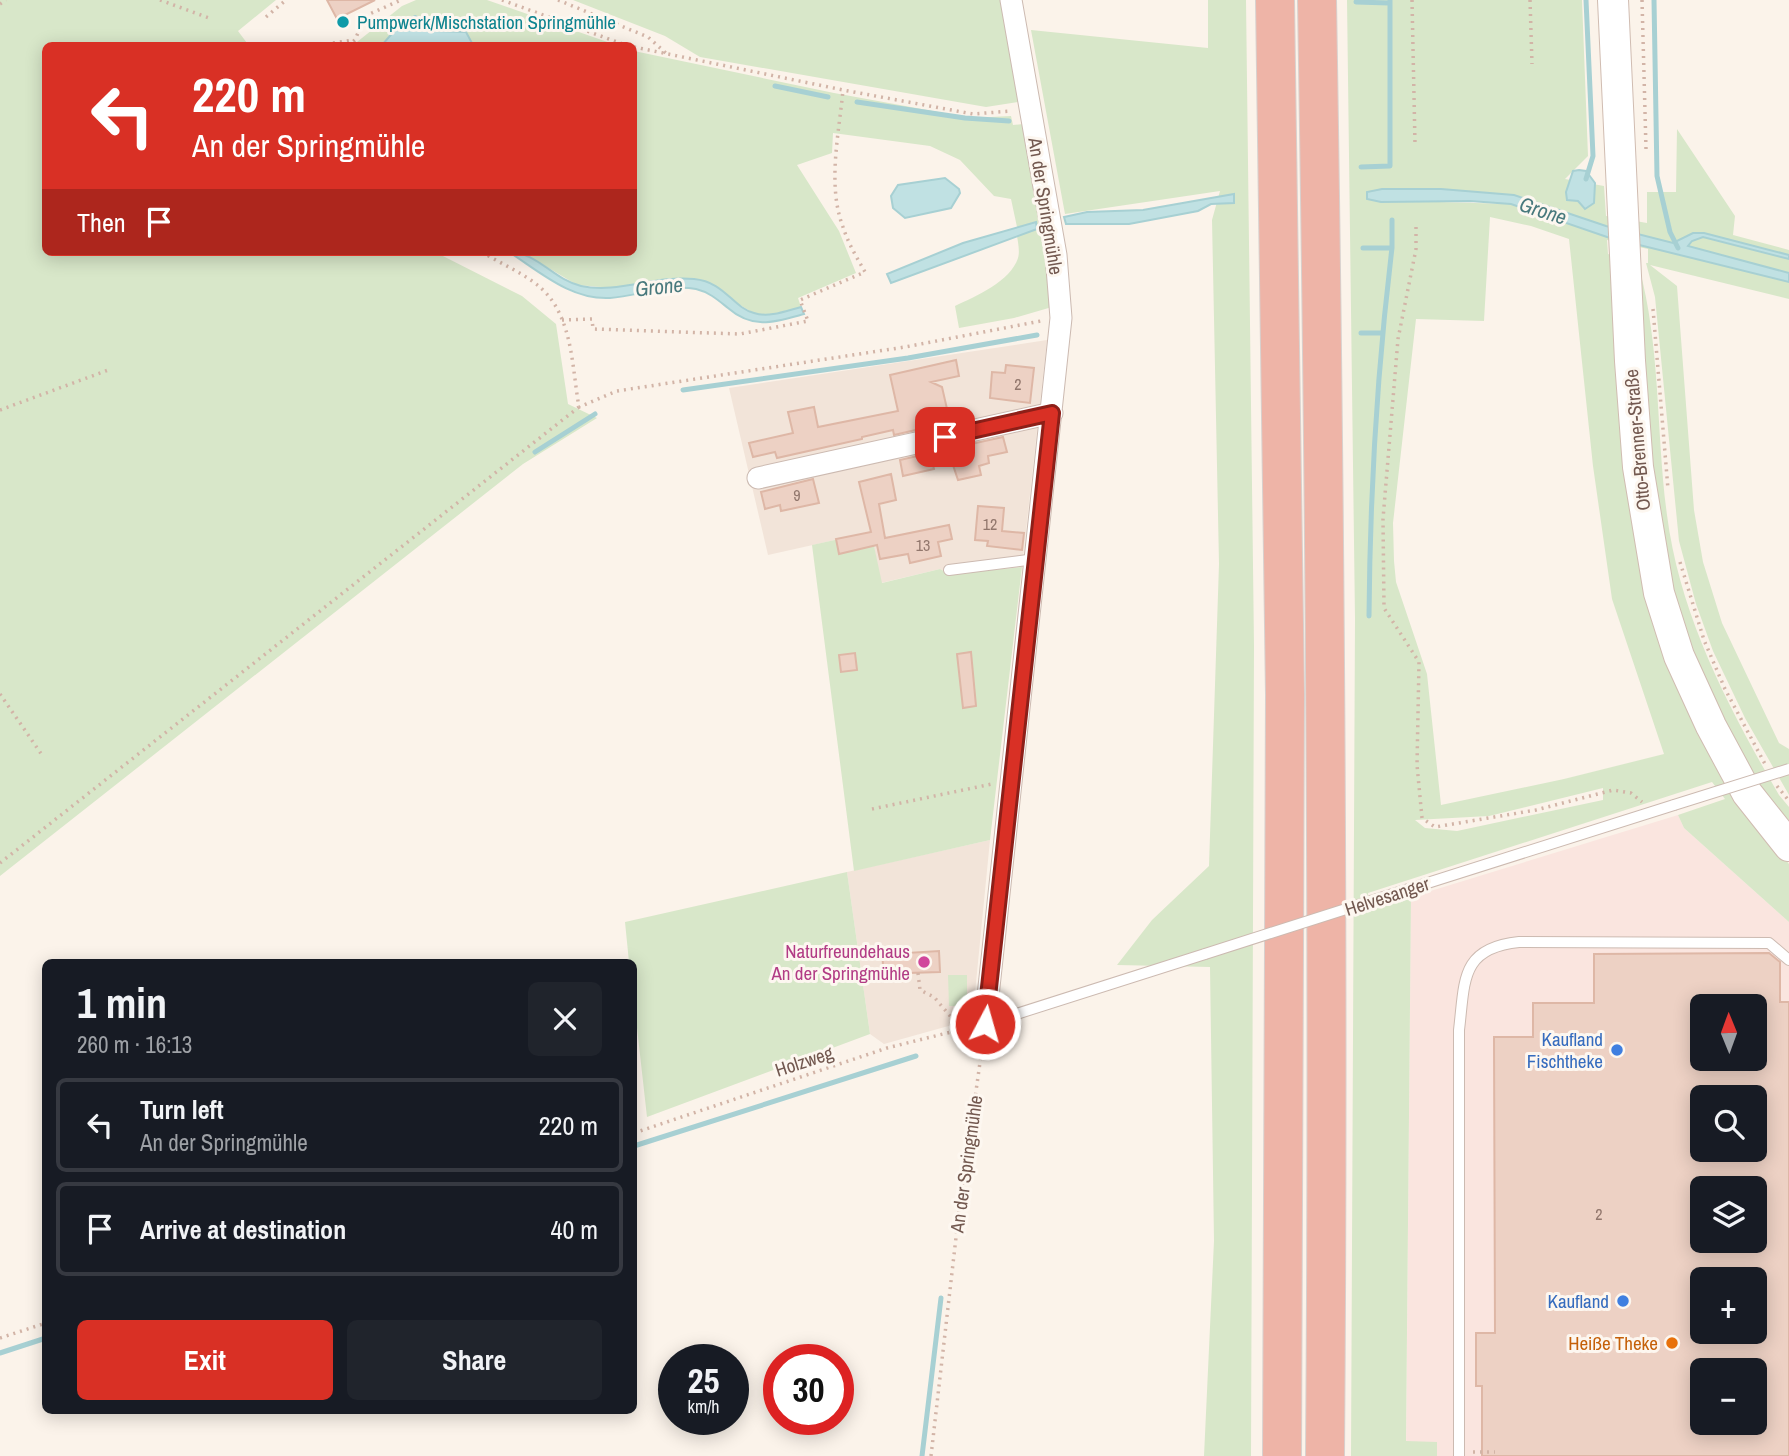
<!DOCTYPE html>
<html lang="en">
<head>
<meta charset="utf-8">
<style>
	:root { --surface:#171b24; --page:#20242c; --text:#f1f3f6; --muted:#9ea1a6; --line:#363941; --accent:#d93025 }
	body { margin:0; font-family:"Archivo Narrow",sans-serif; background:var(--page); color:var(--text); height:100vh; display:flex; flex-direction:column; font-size:26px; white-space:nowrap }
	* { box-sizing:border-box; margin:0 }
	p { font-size:23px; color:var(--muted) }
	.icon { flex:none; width:38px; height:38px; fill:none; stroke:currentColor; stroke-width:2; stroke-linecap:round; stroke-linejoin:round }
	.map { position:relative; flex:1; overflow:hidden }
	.details { position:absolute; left:42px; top:959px; width:595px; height:455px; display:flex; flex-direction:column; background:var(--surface); border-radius:10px; box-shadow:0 4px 18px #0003 }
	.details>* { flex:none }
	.top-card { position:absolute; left:42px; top:42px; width:595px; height:214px; border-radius:10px; box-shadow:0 4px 18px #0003; background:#d93025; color:#fff; overflow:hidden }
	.needle { width:46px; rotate:359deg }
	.controls { position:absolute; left:1690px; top:994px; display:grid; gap:14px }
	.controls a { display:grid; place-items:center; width:77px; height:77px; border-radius:10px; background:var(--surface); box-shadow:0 4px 18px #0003; font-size:35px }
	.speed { position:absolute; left:658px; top:1344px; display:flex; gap:14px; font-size:35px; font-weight:700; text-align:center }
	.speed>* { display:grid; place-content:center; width:91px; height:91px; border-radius:50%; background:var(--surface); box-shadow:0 4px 18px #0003; line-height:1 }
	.speed small { font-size:18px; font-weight:400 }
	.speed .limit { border:10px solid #d22; background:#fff; color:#111 }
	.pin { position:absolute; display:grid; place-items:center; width:60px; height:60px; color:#fff; margin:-30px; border-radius:14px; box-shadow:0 4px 10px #0006 }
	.me { position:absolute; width:77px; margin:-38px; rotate:6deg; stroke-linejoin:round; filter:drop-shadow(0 0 5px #0008) }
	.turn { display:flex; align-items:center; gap:24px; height:147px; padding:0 35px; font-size:32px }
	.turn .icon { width:91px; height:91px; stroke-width:2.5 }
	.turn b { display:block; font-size:49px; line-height:60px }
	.then { display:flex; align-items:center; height:66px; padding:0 35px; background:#0003; gap:14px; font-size:26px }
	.round { display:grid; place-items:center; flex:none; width:74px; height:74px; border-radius:10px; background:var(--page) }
	.overview { display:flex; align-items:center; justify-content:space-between; height:119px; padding:0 35px }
	h1 { font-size:42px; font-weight:800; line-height:52px }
	.cta { display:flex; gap:14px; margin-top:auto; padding:14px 35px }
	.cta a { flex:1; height:80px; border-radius:10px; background:var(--accent); color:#fff; font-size:28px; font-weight:800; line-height:80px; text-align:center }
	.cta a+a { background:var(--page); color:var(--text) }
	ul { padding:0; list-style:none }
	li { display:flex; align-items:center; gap:21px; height:94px; margin:0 14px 10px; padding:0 21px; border:4px solid var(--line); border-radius:10px }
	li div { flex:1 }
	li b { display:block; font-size:26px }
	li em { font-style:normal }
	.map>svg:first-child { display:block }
	.residential { fill:#f2e4d9 }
	.commercial { fill:#fae5df; fill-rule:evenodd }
	.green { fill:#d8e7c9; fill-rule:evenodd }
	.water { fill:#c0e1e3; stroke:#a7d0d3; stroke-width:2 }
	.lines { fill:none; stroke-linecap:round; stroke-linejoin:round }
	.stream { stroke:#a7d0d3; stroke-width:5 }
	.building { fill:#edd1c4; stroke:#deb7a6; stroke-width:2; fill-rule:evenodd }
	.lane-casing { stroke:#ccbab1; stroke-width:12 }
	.street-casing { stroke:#ccbab1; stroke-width:23 }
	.secondary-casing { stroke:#d0bcb1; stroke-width:32 }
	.highway-casing { stroke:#d8d1ce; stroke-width:40 }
	.path { stroke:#d2b4a7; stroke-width:3.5; stroke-dasharray:2 5; stroke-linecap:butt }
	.lane { stroke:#fff; stroke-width:10 }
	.street { stroke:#fff; stroke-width:21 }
	.secondary { stroke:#fff; stroke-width:30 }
	.highway { stroke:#eeb4a7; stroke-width:38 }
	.lane-bridge-casing { stroke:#ccbab1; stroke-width:12; stroke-linecap:butt }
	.lane-bridge { stroke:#fff; stroke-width:10 }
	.route-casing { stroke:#8d1f18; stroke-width:18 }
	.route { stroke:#d93025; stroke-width:12 }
	.culture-dot { fill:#0f9aa8; stroke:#fdf7f0; stroke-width:2.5 }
	.hotel-dot { fill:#d1479c; stroke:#fdf7f0; stroke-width:2.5 }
	.shop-dot { fill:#3f7fe0; stroke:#fdf7f0; stroke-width:2.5 }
	.food-dot { fill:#e8710a; stroke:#fdf7f0; stroke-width:2.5 }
	.labels { text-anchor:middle; stroke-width:6; stroke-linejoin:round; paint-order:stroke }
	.number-label { font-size:16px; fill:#92776d }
	.culture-label { font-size:19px; fill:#0d838f; stroke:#fdf7f0; text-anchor:start }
	.street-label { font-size:19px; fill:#735950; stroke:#fdf7f0 }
	.hotel-label { font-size:19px; fill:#b23c85; stroke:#fdf7f0; text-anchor:end }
	.shop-label { font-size:19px; fill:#366cbe; stroke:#fdf7f0; text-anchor:end }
	.food-label { font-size:19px; fill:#c56008; stroke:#fdf7f0; text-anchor:end }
	.water-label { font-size:21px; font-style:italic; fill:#48797d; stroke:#fdf7f0 }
</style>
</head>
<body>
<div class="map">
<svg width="1789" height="1456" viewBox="0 0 1789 1456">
	<rect width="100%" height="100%" fill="#fbf3ea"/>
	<path class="residential" d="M1047,340l-25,227 -74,7 -8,-5 -59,14 -10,-51 -103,23 -39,-167z
		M990,840l-16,163 -22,22 -68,19 -14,-10 -23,-162z"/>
	<path class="commercial" d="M1678,815l6,13 105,94v534h-383l5,-559zM1703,1006h52v53h-52zM1703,1097h52v53h-52zM1703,1188h52v53h-52zM1703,1279h52v53h-52zM1703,1370h52v53h-52z"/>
	<path class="green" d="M0,0h276l-38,31 9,12 -2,2 -199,1v206h389l87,44 34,28 12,80 29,14 -74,46 -523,412z
		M416,0h71l129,45 -264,1 50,-40z
		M573,0h427l18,102 -32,5 -286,-50 -35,-21z
		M1208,0h38l8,646 -3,810h-47l10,-215 -4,-274 -93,-2 35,-45 57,-54 10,-302 -7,-344 8,-29 -155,23 -34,-184 177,18z
		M1347,0h235l6,156 -23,23 39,7 2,30 41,7v-31h29l1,-63 58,87 -2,19 56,15v5l-85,-22h-11l-20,10 -67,-17 -92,-31 -73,-6h-38v12l108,3 96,33 182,45v17l-139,-34 27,21 17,224 9,52 19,61 57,120 10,6v46l-44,-77 -32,-67 -17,-47 -17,-63 -24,-244 -9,-34h2v-14l-41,-9 1,14 6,2 11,200 120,350 44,58v58l-105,-94 -6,-13 47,-16 -13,-17 -344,111 1,18 42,-14 -5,544 31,1v14h-86l4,-837zM1490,217l41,9 38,13 24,227 19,133 52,155 -100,25 -123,26 -14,-131 -31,-92 -2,-21 -1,-38 23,-204 68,2zM1603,788v12l-146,31 -32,-3 -10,-8 74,-4z
		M634,51l200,42 137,25 40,-2 2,9 11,-1 28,183 -38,11 -55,10 -4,-22c21,-10 55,-24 63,-48 2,-6 0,-16 -1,-22l20,-7 -2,-7 -18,5 -6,-28 -17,-3 -34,-36 -30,-14 -97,-13 -1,20 -35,12 42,66 17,42 -58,25 3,9 -32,8 -14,-1 -58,-35h-34l-50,9 -36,-3 -55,-33h112z
		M1703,237l86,22v14l-101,-27 4,-5z
		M1639,267c22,81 17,166 28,248 13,101 61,192 112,280l10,12v22c-71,-98 -122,-212 -136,-333 -9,-75 -10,-153 -14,-229z
		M871,532l11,51 58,-14 9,5 73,-7 -32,273 -136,31 -42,-326z
		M847,872l23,162 -223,83 -13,-116v-39h-5l-4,-40z
		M948,975h19v31h-18z"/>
	<path class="water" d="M415,16l11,5 10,10 30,1 7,13h-91l20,-23z
		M1579,170l7,1 9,12 -1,20 -9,6 -7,-8 -11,-1 -1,-8 7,-21z
		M945,178l14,11 1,4 -9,15 -46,10 -12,-10 -2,-12 7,-11z
		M1382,189h59l73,6 92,31 67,17 20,-10h11l85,22v4l-86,-22 -11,4 -4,5 101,27v9l-182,-45 -96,-33 -41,-3 -89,1 -14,-3v-7z
		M1234,194v9l-23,1 -13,7 -69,13h-63l-2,-7 23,-5 56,-2z
		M1036,222l1,7 -146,54 -4,-9 76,-31z
		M509,252c28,0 45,28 72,34 37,8 74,-11 113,-7 31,3 38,28 60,34 15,5 32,-2 47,-6l3,7c-29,8 -51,16 -76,-6 -10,-8 -19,-16 -32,-19 -29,-5 -58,7 -86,9 -39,2 -70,-26 -101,-46z"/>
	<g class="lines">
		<path class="stream" d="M1654,0l3,176 13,56 8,16
			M1356,2l33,1
			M775,86l53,11
			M857,102l108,16 44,3
			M1361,167l29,-1v-166
			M1586,179l7,-23 -7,-156
			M1363,248h29v-28
			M1361,333h21
			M683,390l225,-32 129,-23
			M535,452l60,-38
			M1369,616c1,-123 8,-245 23,-368
			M634,1146l282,-90
			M0,1353l46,-15
			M922,1456l19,-158"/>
	</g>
	<path class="building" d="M327,0h48l-38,19z
		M956,360l3,16 -28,6 11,5 8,35 -56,13 -1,-5 -31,7v2l-85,19 -2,-6 -22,5 -4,-14 44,-10 -5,-21 26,-5 4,20 80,-16 -8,-36z
		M1006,365l28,3 -4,35 -40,-5 2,-26 13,1z
		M1003,437l4,15 -19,4 1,7 -10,3 2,9 -23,5 -6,-18 12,-2 -2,-14z
		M930,453l4,16 -31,7 -3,-16z
		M891,474l5,26 -17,4 6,34 64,-13 3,14 -14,3 3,14 -31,7 -2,-9 -28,5 -3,-14 -38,9 -3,-15 35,-7 -12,-50z
		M813,479l6,24 -38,8 -1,-6 -15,4 -4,-17z
		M978,506l26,2 -2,23 22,2 -2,17 -35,-4 1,-5 -13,-1z
		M971,652l5,54 -13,2 -6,-54z
		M855,653l2,17 -16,2 -2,-17z
		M907,948v5l32,-2 1,21 -32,1v8l-24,1 -2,-33z
		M1769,953l11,9v40h9v454h-307v-70h-6v-53h19l-1,-296h39v-34h61v-49zM1703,1006h52v53h-52zM1703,1097h52v53h-52zM1703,1188h52v53h-52zM1703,1279h52v53h-52zM1703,1370h52v53h-52z"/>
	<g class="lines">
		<g class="lane-casing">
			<path id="lane" d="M949,570l86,-11
				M1396,893l278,-88
				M985,1024l220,-70
				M1459,1456v-426c6,-49 1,-82 60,-88l250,1 20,17"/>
		</g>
		<g class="street-casing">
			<path id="street" d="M758,478l294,-65
				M985,1024l76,-706 -5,-63 -45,-255"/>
		</g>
		<g class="secondary-casing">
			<path id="secondary" d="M1613,0l17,361 8,106 21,126 20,63 32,70 36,67 42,53"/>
		</g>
		<g class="highway-casing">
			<path id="highway" d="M1275,0l10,694 -3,762
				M1317,0c8,485 12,971 8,1456"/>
		</g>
		<path class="path" d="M160,0l49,18
			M502,0l126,46
			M558,0l90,37 20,18
			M1412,0l3,144
			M1530,0l2,64
			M1642,0l4,149
			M0,4l6,-4
			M266,17l20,-17
			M333,43l20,-3
			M348,46l7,-6 10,-24 36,-16
			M634,47l209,43 130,24 38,-3
			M1416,227v22l-18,90 -15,180 1,89 35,54 -2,103 5,53 13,9 101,-17 77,-20 18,3 11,9
			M482,252c19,12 44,22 60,37 31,29 30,79 37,118l38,-16 288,-44 136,-26
			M1653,309l15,180
			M562,320l30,-1 1,10 147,5 68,-13 -8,-21 65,-28c-8,-14 -17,-29 -22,-45 -16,-42 -4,-93 0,-137
			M0,410l111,-41
			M1680,562l24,78 21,49 40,75
			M0,694l42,61
			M1777,786l12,15
			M872,809l120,-25
			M0,863l579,-456
			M918,973l2,17 14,7 28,33
			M634,1133l253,-85 80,-20
			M0,1338l46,-15
			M1473,1452h22
			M931,1456l27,-236 25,-179"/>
		<use href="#lane" class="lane"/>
		<use href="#street" class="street"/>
		<use href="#secondary" class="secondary"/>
		<use href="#highway" class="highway"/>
		<g class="lane-bridge-casing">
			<path id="lane-bridge" d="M1674,805l115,-36
				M1205,954l191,-61"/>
		</g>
		<use href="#lane-bridge" class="lane-bridge"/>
	</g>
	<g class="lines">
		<g class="route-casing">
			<path id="route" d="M945,437l107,-24 -67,611"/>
		</g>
		<use href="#route" class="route"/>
	</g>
	<circle class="culture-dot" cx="343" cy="22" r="7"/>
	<circle class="hotel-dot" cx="924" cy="962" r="7"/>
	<g class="shop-dot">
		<circle cx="1617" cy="1050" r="7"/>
		<circle cx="1623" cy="1301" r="7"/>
	</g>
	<circle class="food-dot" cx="1672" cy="1343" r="7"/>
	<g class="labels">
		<g class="number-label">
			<text x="1018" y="390">2</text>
			<text x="797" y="501">9</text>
			<text x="990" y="530">12</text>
			<text x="923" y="551">13</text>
			<text x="1599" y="1220">2</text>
		</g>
		<g class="culture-label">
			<text x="357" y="29">Pumpwerk/Mischstation Springmühle</text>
		</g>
		<g class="street-label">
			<text transform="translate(1046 206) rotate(81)" y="7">An der Springmühle</text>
			<text transform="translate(1637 440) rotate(-95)" y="7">Otto-Brenner-Straße</text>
			<text transform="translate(1387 896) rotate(-18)" y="7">Helvesanger</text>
			<text transform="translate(804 1061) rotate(-18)" y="7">Holzweg</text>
			<text transform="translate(966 1164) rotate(-82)" y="7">An der Springmühle</text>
		</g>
		<g class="hotel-label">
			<text x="910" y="958">Naturfreundehaus<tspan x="910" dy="22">An der Springmühle</tspan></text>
		</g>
		<g class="shop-label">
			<text x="1603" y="1046">Kaufland<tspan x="1603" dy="22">Fischtheke</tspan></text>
			<text x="1609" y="1308">Kaufland</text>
		</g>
		<g class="food-label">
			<text x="1658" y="1350">Heiße Theke</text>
		</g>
		<g class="water-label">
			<text transform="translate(1543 211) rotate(18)" y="7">Grone</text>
			<text transform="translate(659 287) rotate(-6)" y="7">Grone</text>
		</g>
	</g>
</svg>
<div class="controls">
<a><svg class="needle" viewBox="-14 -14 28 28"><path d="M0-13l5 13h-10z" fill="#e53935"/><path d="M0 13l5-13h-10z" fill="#9ea1a6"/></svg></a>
<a><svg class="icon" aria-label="search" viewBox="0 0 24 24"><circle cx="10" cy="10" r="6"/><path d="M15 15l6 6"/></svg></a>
<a><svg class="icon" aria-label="layers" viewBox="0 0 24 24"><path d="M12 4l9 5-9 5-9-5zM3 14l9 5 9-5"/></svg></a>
<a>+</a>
<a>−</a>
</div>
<div class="speed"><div>25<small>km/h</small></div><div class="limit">30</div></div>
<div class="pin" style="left:945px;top:437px;background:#d93025"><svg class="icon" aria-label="arrive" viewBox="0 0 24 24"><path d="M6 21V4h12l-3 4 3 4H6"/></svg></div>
<svg class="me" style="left:985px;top:1024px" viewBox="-20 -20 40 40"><circle r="17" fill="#d93025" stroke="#fff" stroke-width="3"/><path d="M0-11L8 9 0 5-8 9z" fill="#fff"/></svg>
<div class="top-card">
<div class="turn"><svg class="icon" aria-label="left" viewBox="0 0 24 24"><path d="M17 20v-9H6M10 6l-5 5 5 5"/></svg><div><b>220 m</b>An der Springmühle</div></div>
<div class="then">Then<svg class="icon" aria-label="arrive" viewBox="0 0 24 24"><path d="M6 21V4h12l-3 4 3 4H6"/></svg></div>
</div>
<section class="details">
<div class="overview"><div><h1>1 min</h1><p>260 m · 16:13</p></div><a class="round"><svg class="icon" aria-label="close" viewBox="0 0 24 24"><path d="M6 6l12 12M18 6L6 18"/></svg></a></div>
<ul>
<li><svg class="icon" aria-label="left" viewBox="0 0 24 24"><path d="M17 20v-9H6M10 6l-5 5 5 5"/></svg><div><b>Turn left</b><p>An der Springmühle</p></div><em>220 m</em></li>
<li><svg class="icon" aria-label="arrive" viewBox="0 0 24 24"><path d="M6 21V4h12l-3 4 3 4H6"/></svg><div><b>Arrive at destination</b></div><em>40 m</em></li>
</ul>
<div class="cta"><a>Exit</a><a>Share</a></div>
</section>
</div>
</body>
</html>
